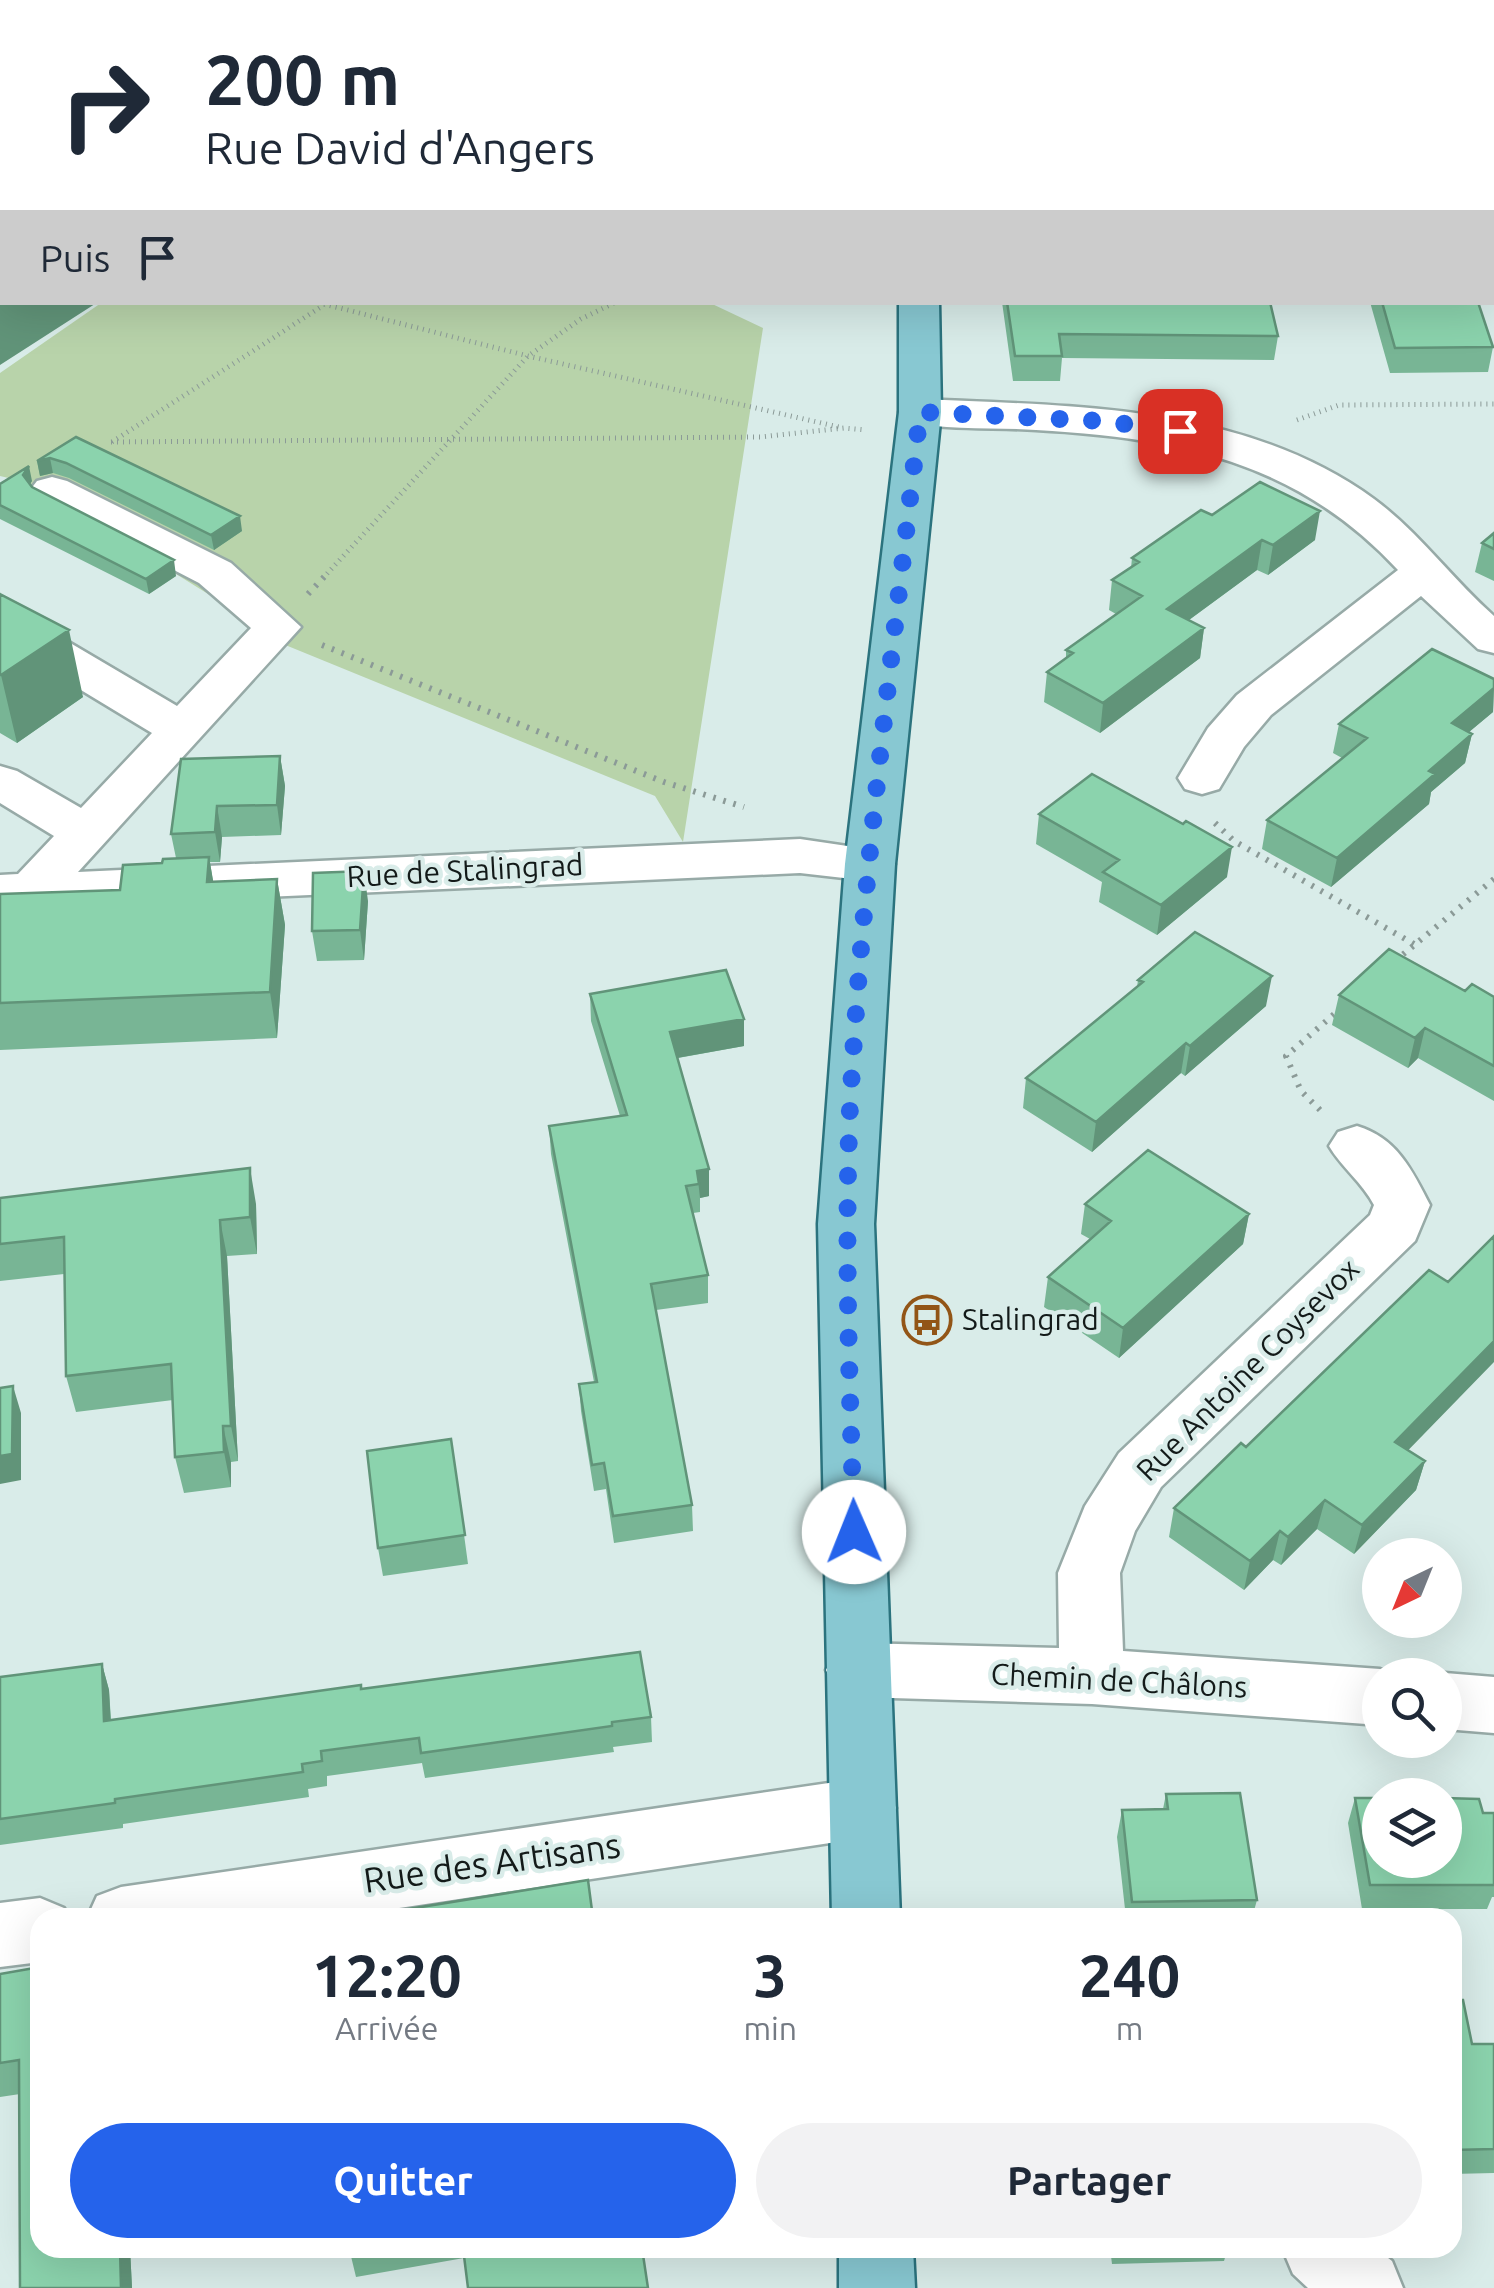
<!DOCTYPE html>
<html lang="fr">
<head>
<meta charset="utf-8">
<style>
	:root { --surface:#fff; --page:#f2f2f3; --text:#1f2937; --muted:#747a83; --accent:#2563eb }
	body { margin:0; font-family:Ubuntu,sans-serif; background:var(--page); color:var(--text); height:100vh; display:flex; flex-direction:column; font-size:38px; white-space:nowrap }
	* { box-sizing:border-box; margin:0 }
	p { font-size:32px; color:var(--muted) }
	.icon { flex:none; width:55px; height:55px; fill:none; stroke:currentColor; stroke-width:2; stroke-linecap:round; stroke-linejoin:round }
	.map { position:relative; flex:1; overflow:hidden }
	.drawer { position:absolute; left:30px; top:1908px; width:1432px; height:350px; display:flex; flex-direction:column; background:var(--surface); border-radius:30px; box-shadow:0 10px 40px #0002 }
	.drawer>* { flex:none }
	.top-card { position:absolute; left:0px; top:0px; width:1495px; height:305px; box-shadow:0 10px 40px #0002; background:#fff; color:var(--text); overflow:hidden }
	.needle { width:65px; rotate:223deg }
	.tools { position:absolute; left:1362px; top:1538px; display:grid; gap:20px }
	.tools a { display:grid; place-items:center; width:100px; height:100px; border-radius:50%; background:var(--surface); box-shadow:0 10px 40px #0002; font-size:50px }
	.pin { position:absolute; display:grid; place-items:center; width:85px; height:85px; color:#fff; margin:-42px; border-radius:20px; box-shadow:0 5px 15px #0006 }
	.me { position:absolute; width:110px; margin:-55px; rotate:359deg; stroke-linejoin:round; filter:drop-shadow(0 0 8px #0008) }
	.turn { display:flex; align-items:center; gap:35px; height:210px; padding:0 40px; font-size:45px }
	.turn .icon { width:130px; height:130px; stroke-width:2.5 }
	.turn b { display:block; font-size:70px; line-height:85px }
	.then { display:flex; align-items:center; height:95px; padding:0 40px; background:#0003; gap:20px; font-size:38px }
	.eta { display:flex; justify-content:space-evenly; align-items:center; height:170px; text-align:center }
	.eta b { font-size:60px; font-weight:600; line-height:70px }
	.button { display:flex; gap:20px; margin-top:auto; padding:20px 40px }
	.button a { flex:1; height:115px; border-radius:60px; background:var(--accent); color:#fff; font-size:40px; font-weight:600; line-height:115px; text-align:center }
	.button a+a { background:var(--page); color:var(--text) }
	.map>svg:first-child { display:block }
	.green { fill:#b8d3aa }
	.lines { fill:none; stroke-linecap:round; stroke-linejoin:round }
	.minor-casing { stroke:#97aaa7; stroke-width:5 }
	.major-casing { stroke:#2b737e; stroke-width:5 }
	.path-far1 { stroke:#8b9a97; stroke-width:5; stroke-dasharray:1 5; stroke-linecap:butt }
	.path { stroke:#8b9a97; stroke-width:6; stroke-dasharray:2.5 8; stroke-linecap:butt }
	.minor { fill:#fff; fill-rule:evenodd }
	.major { fill:#88c8d2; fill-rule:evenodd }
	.wall { fill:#78b595 }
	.shaded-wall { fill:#619479 }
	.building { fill:#8bd3ad; stroke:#619479; stroke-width:2.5 }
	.route { stroke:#2563eb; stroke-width:18; stroke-dasharray:0 32.4 }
	.labels { text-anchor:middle; stroke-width:9; stroke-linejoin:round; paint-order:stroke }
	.street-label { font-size:30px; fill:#131a19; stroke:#d9ece9 }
	.poi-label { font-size:30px; fill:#131a19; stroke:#d9ece9; text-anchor:start }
	.near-street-label { font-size:35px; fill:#131a19; stroke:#d9ece9 }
</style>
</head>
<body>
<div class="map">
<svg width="1494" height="2288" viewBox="0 0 1494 2288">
	<rect width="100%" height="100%" fill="#d9ece9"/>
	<path class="green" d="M708,302l55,26 -80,514 -28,-46 -377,-154 -41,-30 -207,-129 -30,-7v-103l101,-70z"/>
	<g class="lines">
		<g class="minor-casing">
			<path id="minor" d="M755,0h40l1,2h-40z
				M1085,0h34v2h-34z
				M920,399c154,7 324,5 454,100 45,33 78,80 120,117v37l-16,-4 -57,-53 -150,119 -27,32 -25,42 -17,5 -17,-5 -7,-11 30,-50 29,-33 161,-125c-101,-109 -220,-132 -362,-140 -43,-3 -89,1 -131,-9l-6,-9 6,-9z
				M52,477l15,4 164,82 70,64 -223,245 722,-33 88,13 7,12 -7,12 -18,5 -70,-8 -800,36v-34l18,-1 36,-38 -54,-33v-37l17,5 64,37 71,-75 -152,-92v-34l16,4 161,95 74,-78 -52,-45 -162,-84 -7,-9 7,-9z
				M1357,1126c40,12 55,44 73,79l-15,36 -254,246 -26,44 -15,42 3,78 257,18 17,6h-17v50l-288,-21 -234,-7 -23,-8 -9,-19 9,-19 23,-8 201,5 -1,-75 27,-67 34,-53 251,-238 4,-10c-12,-23 -32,-37 -45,-59l9,-14z
				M1445,1673l49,4v56l-49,-4v-54h-5z
				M863,1778l24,9 9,21 -9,21 -24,9 -530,80h-246l10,-22 24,-9z
				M40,1898l24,10 5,10h-29v44l-40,5v-64z
				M1282,2248h93l17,13 11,27h-95l-15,-14z"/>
		</g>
		<g class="major-casing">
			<path id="major" d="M897,0h34v2h-34z
				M899,302h40l2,110 -46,452 -21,360 26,694h-68l-14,-694 27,-360 54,-452z
				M839,2248h74l2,40h-76z"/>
		</g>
		<path class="path-far1" d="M324,304l204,52 311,71
			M1297,420l42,-15 155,-1
			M111,442l649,-5 84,-9 22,2
			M112,442l212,-137
			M323,578l205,-222 53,-37 35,-17"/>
		<path class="path" d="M308,594l17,-18
			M322,645l342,137 80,25
			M1215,823l19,18 180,103
			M1395,961l99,-82
			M1320,1110l-19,-19 -15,-35 54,-47"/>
		<use href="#minor" class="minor"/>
		<use href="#major" class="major"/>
	</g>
	<path class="wall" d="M1305,0h189l-1,41 1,2v65h-2v-106h-186z
		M1494,267v36h-10l8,-1v-31z
		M1002,302h268l8,34 -4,24 -212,-2 -2,23h-47z
		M1370,302h108l15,45 -5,25 -98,1z
		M76,437l166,94 -28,19 -145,-72 -16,-5 -13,3 -3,-15z
		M32,481l-2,3 2,3 144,89 -27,18 -149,-75v-35z
		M1212,515l103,25 -47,35 -11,-5 -68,50 15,8 -4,30 -100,75 -56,-31 3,-30 19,-13v-9l50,-36 -7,-4 3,-30 19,-12 1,-10z
		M1494,533v48l-19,-9 7,-29z
		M0,594l83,103 -66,46 -17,-10z
		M1494,679l-1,33 -24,20 3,2 -7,29 -34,29 -2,12 -98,83 -69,-38 5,-29 75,-62 -9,-5 6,-29z
		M280,756l5,30 -4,49 -59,2 -2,25h-10l3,20 64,-3 8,46 -8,113 -277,12v-156l120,-4 42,-27 14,-5 -5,-24z
		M1039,814l188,63 -70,58 -58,-33 3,-20 -66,-38z
		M368,901l-4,59 -47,1 -5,-30z
		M1138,980l128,26 -81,70 -4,-3 -89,79 -69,-44 3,-30 111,-91z
		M1465,991l29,6v104l-76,-43 -10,10 -76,-43 7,-30z
		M590,994l154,52 -66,12 31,138 -9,2v14l-7,1 15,62v28l-52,7 36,195 1,26 -79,12 -8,-54 -12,2 -13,-80 -2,-27 15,-2 -43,-228 -2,-28 71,-10 -29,-95z
		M0,1198l256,6 1,50 -30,2 11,205 -7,1v25l-47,6 -9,-36 -2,-57 -97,12 -10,-36 -2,-102 -64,7z
		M1085,1204l164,10 -6,30 -124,114 -75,-51 4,-30 42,-38 -9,-5z
		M451,1439l17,125 -85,12 -5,-28z
		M1246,1447l162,3 17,11 -9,29 -62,64 -37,-25 -36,36 -8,-5 -29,30 -75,-53 5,-29z
		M102,1664l7,26 2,30 250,-31 290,28 1,25 -39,5 1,5 -189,26 -3,-15 -95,13v10l-19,3 1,8 -186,27v4l-123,17v-168z
		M1166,1794l91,106 -5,18h-126l-9,-81 5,-27 41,-1z
		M1355,1798l139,15v84h-2l-5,12h-125l-14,-86z
		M0,1974l130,274 2,40h-112v-194l-20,3z
		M1452,2000l20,44h22v129l-42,1z
		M349,2248h293l-178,10 -108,19z
		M1110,2248h118l-4,13 -112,3z"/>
	<path class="shaded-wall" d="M164,0h17l-1,2h-18z
		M2,135v29l-2,2v-29z
		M2,290v12h96l-98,63v-73z
		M50,458l3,15 -13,3 -3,-15z
		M29,466l3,15 -6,9 -3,-15z
		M1320,511l-5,29 -47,35 5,-30z
		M240,516l2,15 -28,19 -3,-15z
		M1262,540l-5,30 -94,69 4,-30z
		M174,560l2,16 -27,18 -3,-15z
		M1204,628l-4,30 -100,75 3,-30z
		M69,630l14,67 -66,46 -16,-68z
		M1494,688l-1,24 -48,40 7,-29z
		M1472,734l-7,29 -34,29 -2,12 -98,83 6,-29 92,-87z
		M280,756l5,30 -4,49 -4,-30z
		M217,806l5,31 -2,25 -5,-30z
		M1232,847l-5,30 -70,58 4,-30z
		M209,857l8,46 -10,-21z
		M364,871l4,30 -4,59 -4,-30z
		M277,879l8,46 -8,113 -7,-46z
		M1272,976l-6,30 -81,70 5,-30z
		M744,1019v27l-73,13 -1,-27z
		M1425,1028l-7,30 -10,10 7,-30z
		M1186,1043l-5,30 -89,79 4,-30z
		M250,1168l6,36 1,50 -7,-37z
		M709,1169v27l-9,2 -3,-27z
		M1249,1214l-6,30 -124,114 4,-30z
		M220,1220l7,36 11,205 -7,-35z
		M1494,1341v21l-106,109 7,-29z
		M13,1386l8,27v67l-21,4v-28z
		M223,1426l8,36v25l-7,-35z
		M1425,1461l-9,29 -62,64 8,-29z
		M1325,1500l-8,29 -36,36 7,-28z
		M1280,1531l-7,29 -29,30 6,-29z
		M102,1664l7,26 3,56 -8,-25z
		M120,2248h10l2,40h-11z"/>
	<path class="building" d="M61,0h103l-2,2h-103z
		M990,0h66v2h-66z
		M1158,0h68l1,2h-68z
		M1315,0h179v19h-1l1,66 -2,1v-84h-176z
		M2,75v60l-2,2v-60z
		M2,235v55l-2,2v-55z
		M1007,302h263l8,34 -219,-2 3,22h-47z
		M1382,302h96l15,45 -98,1z
		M76,437l164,79 -29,19 -145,-72 -16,-5 -13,3z
		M29,466l-6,9 9,12 142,73 -28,19 -146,-74v-21z
		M1260,482l60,29 -47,34 -11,-5 -95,69 37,19 -101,75 -56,-31 26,-19 -7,-3 76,-54 -30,-16 27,-18 -7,-4 69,-48 11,5z
		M1494,533v16l-12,-6z
		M0,594l69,36 -68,45 -1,-1z
		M1432,649l62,30v9l-42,35 20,11 -43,37 6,3 -98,84 -70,-38 100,-82 -28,-14z
		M280,756l-3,49 -60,1 -2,26 -44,2 10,-75z
		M1092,774l91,50 3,-3 46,26 -71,58 -58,-33 16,-12 -80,-46z
		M209,857l-2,25 70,-3 -7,113 -270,11v-109l120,-4 3,-25 39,-2 1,-4z
		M364,871l-4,59 -48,1 1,-58z
		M1195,932l77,44 -82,70 -4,-3 -90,79 -70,-44 117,-96 -5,-2z
		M1389,949l76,42 7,-7 22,13v69l-69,-38 -10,10 -76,-43z
		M726,970l18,49 -74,13 39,137 -12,2 2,13 -13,2 22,89 -57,9 41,221 -79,11 -9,-53 -12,2 -13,-81 18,-2 -48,-256 78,-11 -37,-121z
		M1148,1150l101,64 -126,114 -75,-51 63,-56 -26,-17z
		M250,1168v49l-30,3 11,206h-8l1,26 -49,5 -4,-93 -105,12 -2,-139 -64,7v-46z
		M1494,1236v105l-99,101 30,19 -63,64 -37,-25 -37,37 -8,-6 -30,30 -76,-53 67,-65 5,4 183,-177 19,12z
		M13,1386l-1,68 -12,2v-68z
		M451,1439l14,96 -87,13 -11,-97z
		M640,1652l11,65 -39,5v4l-191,27 -2,-15 -98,13 1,10 -20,3 1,8 -188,27v4l-115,16v-142l102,-13 2,57 257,-36v4z
		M1240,1793l17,107 -125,2 -10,-92 46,-1 -2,-15z
		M1355,1798h25v62h65v-62l34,1 4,14h11v72h-124z
		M588,1880l5,38h-240z
		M40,1967v281h80l1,40h-101l-1,-228 -19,3v-89z
		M1452,2000h11l9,44h22v105l-42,1z
		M463,2248h179l6,40h-180z"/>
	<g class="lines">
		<path class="route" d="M854,1532c-4,-141 -10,-283 -4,-425 12,-232 44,-464 70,-695l182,9 78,10"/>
	</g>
	<defs>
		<g id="bus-ring" transform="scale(2.5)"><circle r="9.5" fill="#d9ece9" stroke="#925517" stroke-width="1.5"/><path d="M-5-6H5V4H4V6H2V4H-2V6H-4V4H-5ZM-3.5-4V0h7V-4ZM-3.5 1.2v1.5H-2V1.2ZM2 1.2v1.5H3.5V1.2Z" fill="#925517"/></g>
	</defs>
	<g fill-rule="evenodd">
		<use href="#bus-ring" x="927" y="1320"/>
	</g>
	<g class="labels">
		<g class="street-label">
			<text transform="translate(465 871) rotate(-3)" y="10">Rue de Stalingrad</text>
			<text transform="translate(1248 1370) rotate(-45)" y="10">Rue Antoine Coysevox</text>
			<text transform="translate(1119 1681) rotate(3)" y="10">Chemin de Châlons</text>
		</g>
		<g class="poi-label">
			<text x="962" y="1330">Stalingrad</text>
		</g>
		<g class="near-street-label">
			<text transform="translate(492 1863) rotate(-8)" y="12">Rue des Artisans</text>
		</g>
	</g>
</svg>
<div class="tools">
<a><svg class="needle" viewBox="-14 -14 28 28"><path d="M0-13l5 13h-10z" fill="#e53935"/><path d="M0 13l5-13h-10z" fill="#747a83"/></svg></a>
<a><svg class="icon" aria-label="search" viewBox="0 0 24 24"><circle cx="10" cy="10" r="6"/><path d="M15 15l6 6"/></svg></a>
<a><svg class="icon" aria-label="layers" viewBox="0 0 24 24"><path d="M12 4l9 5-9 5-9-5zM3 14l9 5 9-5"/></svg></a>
</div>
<div class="pin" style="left:1180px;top:431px;background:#d93025"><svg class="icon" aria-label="arrive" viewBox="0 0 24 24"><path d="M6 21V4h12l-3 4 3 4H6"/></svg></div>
<svg class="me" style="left:854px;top:1532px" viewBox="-20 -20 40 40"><circle r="19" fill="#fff"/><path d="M0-13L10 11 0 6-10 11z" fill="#2563eb"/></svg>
<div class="top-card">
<div class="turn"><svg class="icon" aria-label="right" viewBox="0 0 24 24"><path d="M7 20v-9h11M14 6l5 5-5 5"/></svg><div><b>200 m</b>Rue David d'Angers</div></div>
<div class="then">Puis<svg class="icon" aria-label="arrive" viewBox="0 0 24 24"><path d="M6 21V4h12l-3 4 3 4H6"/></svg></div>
</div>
<section class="drawer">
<div class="eta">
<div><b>12:20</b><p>Arrivée</p></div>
<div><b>3</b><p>min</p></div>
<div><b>240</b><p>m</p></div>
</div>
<div class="button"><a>Quitter</a><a>Partager</a></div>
</section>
</div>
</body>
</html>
